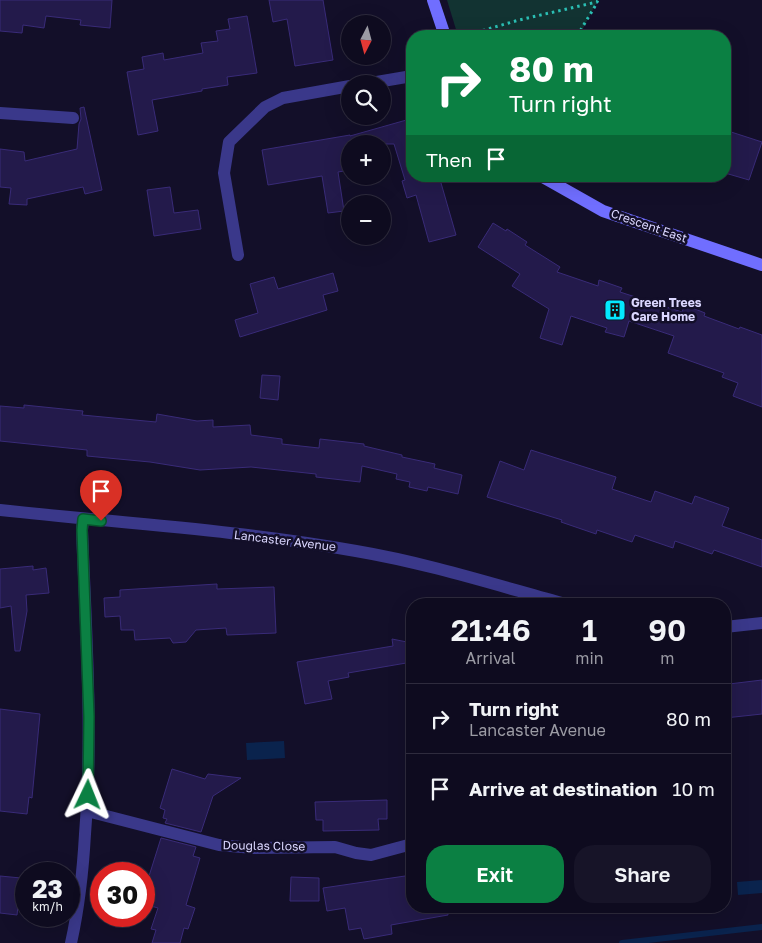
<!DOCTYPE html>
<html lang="en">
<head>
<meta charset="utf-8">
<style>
	:root { --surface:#0e0b1f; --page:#171428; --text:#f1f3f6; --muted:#9b9ba4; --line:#2e2b3d; --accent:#0b8043 }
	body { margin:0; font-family:"Golos Text",sans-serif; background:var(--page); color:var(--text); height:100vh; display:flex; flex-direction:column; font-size:19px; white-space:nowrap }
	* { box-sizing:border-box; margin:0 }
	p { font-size:16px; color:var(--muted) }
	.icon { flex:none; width:28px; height:28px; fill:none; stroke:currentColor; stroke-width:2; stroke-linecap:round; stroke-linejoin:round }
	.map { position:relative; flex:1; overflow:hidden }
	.details { position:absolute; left:406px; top:598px; width:325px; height:315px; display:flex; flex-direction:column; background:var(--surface); border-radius:20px; box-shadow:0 5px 20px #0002,0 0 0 1px var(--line) }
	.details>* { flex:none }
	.guide { position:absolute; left:406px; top:30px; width:325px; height:152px; border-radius:20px; box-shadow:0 5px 20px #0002,0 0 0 1px var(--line); background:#0b8043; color:#fff; overflow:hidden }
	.needle { width:32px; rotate:186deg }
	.controls { position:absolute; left:341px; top:15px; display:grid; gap:10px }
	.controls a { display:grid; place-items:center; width:50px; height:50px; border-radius:50%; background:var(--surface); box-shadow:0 5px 20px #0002,0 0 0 1px var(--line); font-size:25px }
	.speed { position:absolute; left:15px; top:862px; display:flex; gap:10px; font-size:25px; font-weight:700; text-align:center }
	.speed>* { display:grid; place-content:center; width:65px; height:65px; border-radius:50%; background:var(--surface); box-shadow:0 5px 20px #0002,0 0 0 1px var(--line); line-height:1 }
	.speed small { font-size:12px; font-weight:400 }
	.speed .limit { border:8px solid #d22; background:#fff; color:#111 }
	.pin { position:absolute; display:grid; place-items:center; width:42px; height:42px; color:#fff; margin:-51px -21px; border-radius:50% 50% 50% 0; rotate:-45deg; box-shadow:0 0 5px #0007 }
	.pin .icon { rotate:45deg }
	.me { position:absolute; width:55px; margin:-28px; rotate:2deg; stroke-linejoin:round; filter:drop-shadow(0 0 4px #0008) }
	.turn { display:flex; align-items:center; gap:18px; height:105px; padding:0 20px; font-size:22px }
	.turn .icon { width:65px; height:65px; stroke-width:2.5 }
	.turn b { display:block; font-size:35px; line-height:42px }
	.then { display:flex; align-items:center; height:48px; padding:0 20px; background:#0003; gap:10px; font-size:19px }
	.eta { display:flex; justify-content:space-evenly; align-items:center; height:85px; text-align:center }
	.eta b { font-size:30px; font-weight:600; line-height:35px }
	.action { display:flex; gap:10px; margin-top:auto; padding:10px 20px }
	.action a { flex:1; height:58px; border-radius:20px; background:var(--accent); color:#fff; font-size:20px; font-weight:600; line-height:58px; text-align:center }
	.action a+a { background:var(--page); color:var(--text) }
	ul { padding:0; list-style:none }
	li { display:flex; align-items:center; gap:15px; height:70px; padding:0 20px; border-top:1px solid var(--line) }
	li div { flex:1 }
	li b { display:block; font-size:19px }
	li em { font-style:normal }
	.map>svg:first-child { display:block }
	.green { fill:#123332 }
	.water { fill:#0a234d }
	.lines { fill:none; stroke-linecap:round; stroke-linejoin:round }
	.stream { stroke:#0a234d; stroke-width:6 }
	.building { fill:#231a4b; stroke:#392b78 }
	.path { stroke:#2bbfb4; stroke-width:3; stroke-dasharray:2.5 4; stroke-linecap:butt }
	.street { stroke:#3a388a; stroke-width:12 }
	.secondary { stroke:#706eff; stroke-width:12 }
	.route-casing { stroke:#07532c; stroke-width:12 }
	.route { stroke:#0b8043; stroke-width:9 }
	.labels { text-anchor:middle; stroke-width:5; stroke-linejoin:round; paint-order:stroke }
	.street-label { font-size:12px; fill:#dbd7ff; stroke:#130f29 }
	.poi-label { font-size:12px; font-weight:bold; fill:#dbd7ff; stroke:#130f29; text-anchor:start }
</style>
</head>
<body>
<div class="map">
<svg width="762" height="943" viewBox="0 0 762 943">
	<rect width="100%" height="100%" fill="#130f29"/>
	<path class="green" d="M447,0h151l-19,36h-121z"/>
	<path class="water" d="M284,741l1,17 -38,2 -1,-17z
		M762,880v13l-24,2 -1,-13z"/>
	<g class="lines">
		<path class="stream" d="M622,943l140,-16"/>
	</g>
	<path class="building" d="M0,0h112l-2,28 -30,-3 1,-5 -35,-4 -2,12 -21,-3 -1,8 -22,-2z
		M269,0h54l10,60 -38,6 -8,-47 -14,3z
		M247,16l10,57 -30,4 1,8 -26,4v2l-50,9 6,31 -20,4 -11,-63 17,-3 -2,-12 21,-4 1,7 39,-7 -2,-10 17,-2 -2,-10 14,-2 -2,-10z
		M84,107l18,83 -17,4 -2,-7 -56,12v6l-18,-1 2,-16 -11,-1v-38l24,3 1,9 52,-12 2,-25 2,-5 -1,-11z
		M410,119l2,9v48h27l17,59 -27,7 -13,-47 -9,3 -5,-17 3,-1 -11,-36h-44v26l-12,2 6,39 -16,2 -6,-37 -54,9 -6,-35 88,-15v1z
		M725,130l37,12 -13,38 -24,-7z
		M170,187l4,26 24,-3 3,19 -47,7 -7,-46z
		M493,223l13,8 1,-2 20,13 -2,3 35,22 -3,5 41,14 1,-6 23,8 -2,4 62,20 3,-7 20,8 -1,3 35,13 1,-2 22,8v72l-29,-11 5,-13 -16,-6 2,-4 -56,-20 6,-17 -45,-15 -5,16 -19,-5 2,-4 -36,-12 -9,29 -22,-7 9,-29 -37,-23 8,-12 -42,-27z
		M333,273l5,18 -15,4 4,15 -87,27 -5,-17 23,-7 -8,-29 24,-7 4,12z
		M262,375l18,1 -2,24 -18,-2z
		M24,405l59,6 -1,4 74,7 1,-8 40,7 16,-1v7l37,-2 1,10 31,4v5l37,4 1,-9 44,5v2l38,9v2l33,7 -1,4 28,7 -4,19 -30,-7 -1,4 -18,-4 1,-5 -14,-3 1,-5 -35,-8 -2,16 -44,-5v-3l-65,-7 -51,3 -50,-8 -63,-6v-6l-87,-9v-35l24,2z
		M531,450l85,27 -4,12 39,13 4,-11 37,13 3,-8 34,12 -7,18 40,14v27l-48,-17 -2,4 -37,-13 -2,7 -38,-13 -3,7 -35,-12 -1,4 -35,-12 1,-2 -75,-23 13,-36 24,9z
		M33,566v4l13,-2 3,25 -23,2 1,16 -7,40h-5l-4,-45 -11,2v-39z
		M217,584v5l57,-2 2,46 -49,2 -1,-7 -30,2 -10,12 -13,1 -3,-5 -35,2 -1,-10h-13l-1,-14 -15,1 -1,-19 16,-1v-7z
		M392,639l20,4v19l-64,11 1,4 -21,4 4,18 -27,5 -8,-42 96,-16z
		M762,680v34l-37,4v-23h5l-1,-11z
		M0,709l40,5 -8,84 -3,-1 -2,17 -27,-3z
		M172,769l33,10 3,-5 33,4 -28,18 -12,36 -36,-9 2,-4 -4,-1 2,-8 -5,-2z
		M387,800v19h-9l1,11 -56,1v-11h-7l-1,-18z
		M161,838l35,9 -3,9 7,2 -14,47 9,3 -7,21 -4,-1 -4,15h-28l4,-13 -5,-1 7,-21 -14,-4v-12z
		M412,875v31h35l1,9 -57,10 1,9 -28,5 -3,-11 -12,2 -4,-22 -18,3 -4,-23z
		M0,876l21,2 -4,37 -17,-2z
		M291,877l28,1v23h-29z"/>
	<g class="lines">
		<path class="path" d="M464,36l55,-16 78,-18 1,-2
			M577,36l20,-33"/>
		<path class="street" d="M365,84l47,-8
			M0,113l73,5
			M238,255l-14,-82 5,-31 36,-35 18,-9 67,-12
			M0,510c119,13 239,20 356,41 71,12 140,34 209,53
			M725,627l37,-4
			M87,811l132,34 34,3 82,-1 21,6 15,2 41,-11
			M71,943c8,-36 12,-73 14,-109 8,-101 1,-202 -3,-304l1,-11"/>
		<path class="secondary" d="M433,0l12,36
			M541,176l62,35 159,54"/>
	</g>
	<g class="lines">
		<g class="route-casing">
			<path id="route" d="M88,795l1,-78 -7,-187 1,-11 18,2"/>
		</g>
		<use href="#route" class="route"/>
	</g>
	<defs>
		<g id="building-square" transform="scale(1.125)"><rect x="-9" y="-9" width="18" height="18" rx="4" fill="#03e9ff" stroke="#130f29"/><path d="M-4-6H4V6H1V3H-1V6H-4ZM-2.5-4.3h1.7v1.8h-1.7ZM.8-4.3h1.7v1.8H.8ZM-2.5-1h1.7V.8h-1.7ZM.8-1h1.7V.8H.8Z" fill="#111"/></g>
	</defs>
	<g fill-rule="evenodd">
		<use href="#building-square" x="615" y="310"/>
	</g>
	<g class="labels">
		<g class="street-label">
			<text transform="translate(649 226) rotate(19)" y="4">Crescent East</text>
			<text transform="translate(285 541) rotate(7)" y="4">Lancaster Avenue</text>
			<text transform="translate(264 846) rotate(1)" y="4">Douglas Close</text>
		</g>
		<g class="poi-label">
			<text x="631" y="307">Green Trees<tspan x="631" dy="14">Care Home</tspan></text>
		</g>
	</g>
</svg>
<div class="controls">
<a><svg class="needle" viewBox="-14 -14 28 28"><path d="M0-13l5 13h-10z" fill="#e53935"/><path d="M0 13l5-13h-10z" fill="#9b9ba4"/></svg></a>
<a><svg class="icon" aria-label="search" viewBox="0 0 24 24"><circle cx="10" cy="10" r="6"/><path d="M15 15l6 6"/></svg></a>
<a>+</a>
<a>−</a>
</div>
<div class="speed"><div>23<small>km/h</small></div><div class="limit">30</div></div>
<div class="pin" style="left:101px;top:521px;background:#d93025"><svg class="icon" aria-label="arrive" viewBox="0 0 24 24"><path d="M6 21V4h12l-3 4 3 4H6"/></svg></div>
<svg class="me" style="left:88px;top:795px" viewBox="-20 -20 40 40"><path d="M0-17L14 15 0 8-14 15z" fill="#0b8043" stroke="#fff" stroke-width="4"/></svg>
<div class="guide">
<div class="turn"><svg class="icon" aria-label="right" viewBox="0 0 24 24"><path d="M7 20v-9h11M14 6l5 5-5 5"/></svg><div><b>80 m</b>Turn right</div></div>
<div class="then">Then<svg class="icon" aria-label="arrive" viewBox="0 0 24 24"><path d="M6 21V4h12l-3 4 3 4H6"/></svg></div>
</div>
<section class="details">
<div class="eta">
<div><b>21:46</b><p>Arrival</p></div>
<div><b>1</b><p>min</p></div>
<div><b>90</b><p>m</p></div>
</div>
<ul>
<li><svg class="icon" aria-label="right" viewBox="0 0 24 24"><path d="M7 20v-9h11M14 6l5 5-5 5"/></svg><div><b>Turn right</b><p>Lancaster Avenue</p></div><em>80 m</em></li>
<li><svg class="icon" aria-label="arrive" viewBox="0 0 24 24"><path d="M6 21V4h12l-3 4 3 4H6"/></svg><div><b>Arrive at destination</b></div><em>10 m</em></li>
</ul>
<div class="action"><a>Exit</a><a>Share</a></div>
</section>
</div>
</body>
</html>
